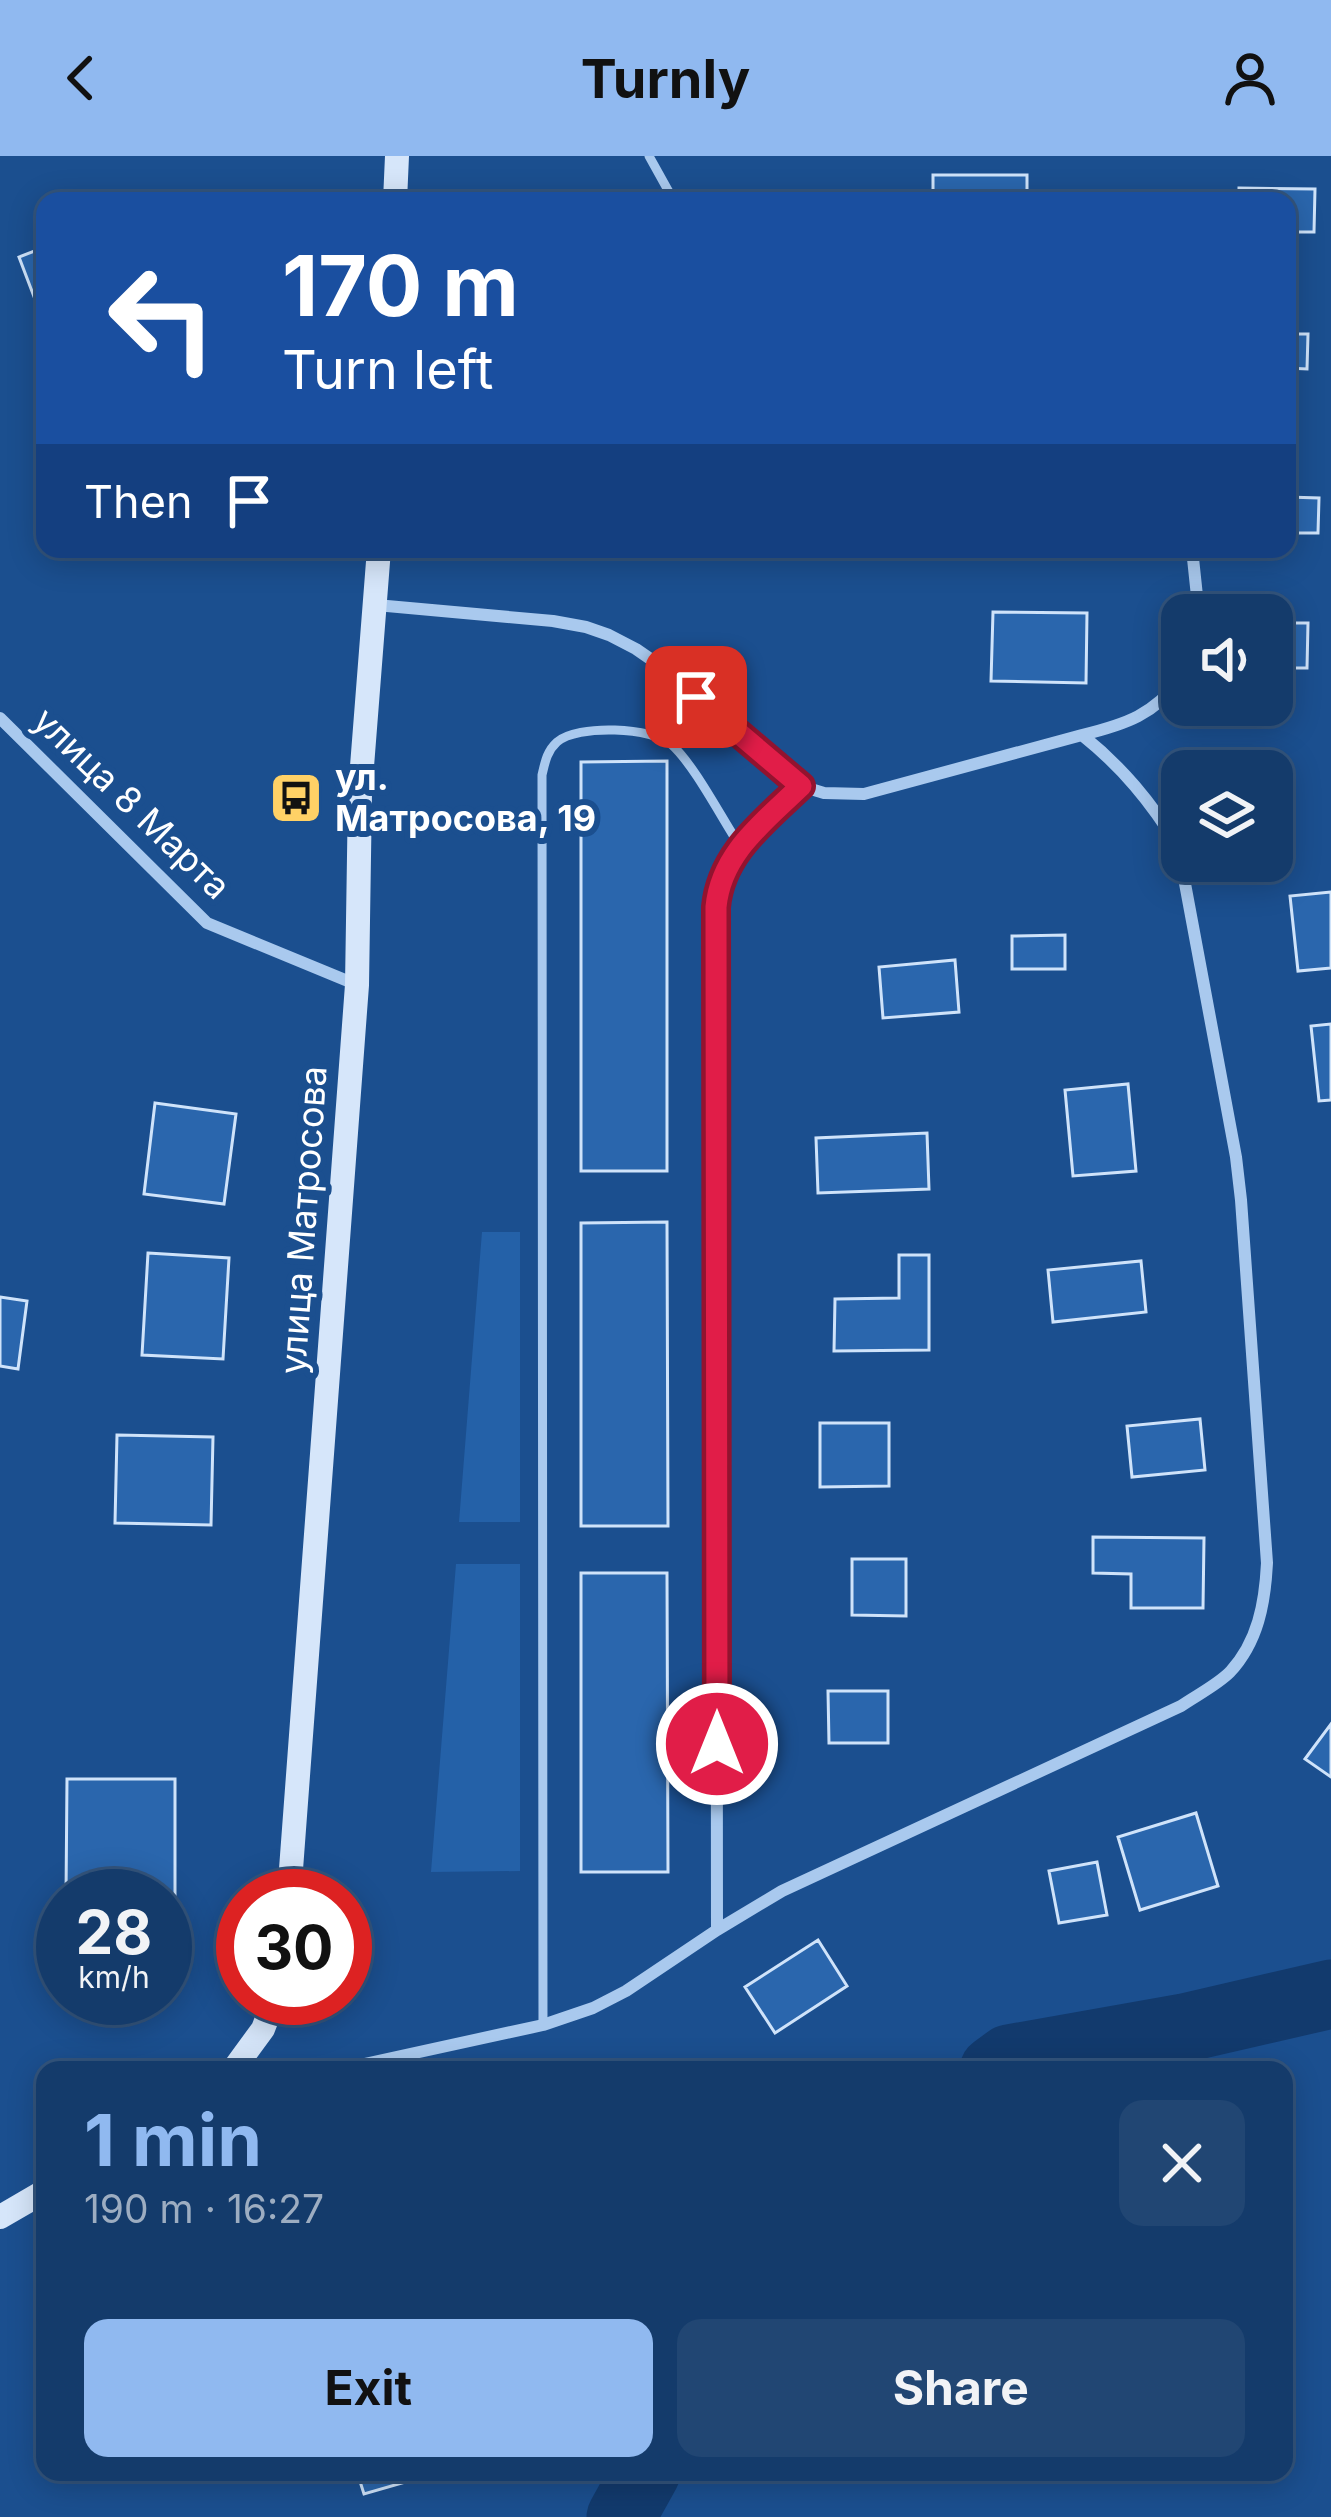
<!DOCTYPE html>
<html lang="en">
<head>
<meta charset="utf-8">
<style>
	:root { --surface:#143b6b; --page:#214673; --text:#f1f3f6; --muted:#9dadc1; --line:#33557e; --accent:#90b9f0 }
	body { margin:0; font-family:Inter,sans-serif; background:var(--page); color:var(--text); height:100vh; display:flex; flex-direction:column; font-size:45px; white-space:nowrap }
	* { box-sizing:border-box; margin:0 }
	p { font-size:39px; color:var(--muted) }
	.icon { flex:none; width:66px; height:66px; fill:none; stroke:currentColor; stroke-width:2; stroke-linecap:round; stroke-linejoin:round }
	.map { position:relative; flex:1; overflow:hidden }
	.panel { position:absolute; left:36px; top:1905px; width:1257px; height:420px; display:flex; flex-direction:column; background:var(--surface); border-radius:24px; box-shadow:0 6px 30px #0003,0 0 0 3px var(--line) }
	.panel>* { flex:none }
	.guide { position:absolute; left:36px; top:36px; width:1260px; height:366px; border-radius:24px; box-shadow:0 6px 30px #0003,0 0 0 3px var(--line); background:#1a4fa0; color:#fff; overflow:hidden }
	.controls { position:absolute; left:1161px; top:438px; display:grid; gap:24px }
	.controls a { display:grid; place-items:center; width:132px; height:132px; border-radius:24px; background:var(--surface); box-shadow:0 6px 30px #0003,0 0 0 3px var(--line); font-size:60px }
	.speed { position:absolute; left:36px; top:1713px; display:flex; gap:24px; font-size:60px; font-weight:700; text-align:center }
	.speed>* { display:grid; place-content:center; width:156px; height:156px; border-radius:50%; background:var(--surface); box-shadow:0 6px 30px #0003,0 0 0 3px var(--line); line-height:1 }
	.speed small { font-size:30px; font-weight:400 }
	.speed .limit { border:18px solid #d22; background:#fff; color:#111 }
	.pin { position:absolute; display:grid; place-items:center; width:102px; height:102px; color:#fff; margin:-51px; border-radius:24px; box-shadow:0 6px 18px #0006 }
	.me { position:absolute; width:132px; margin:-66px; rotate:0deg; stroke-linejoin:round; filter:drop-shadow(0 0 9px #0008) }
	.turn { display:flex; align-items:center; gap:42px; height:252px; padding:0 48px; font-size:54px }
	.turn .icon { width:156px; height:156px; stroke-width:2.5 }
	.turn b { display:block; font-size:84px; line-height:102px }
	.then { display:flex; align-items:center; height:114px; padding:0 48px; background:#0003; gap:24px; font-size:45px }
	.round { display:grid; place-items:center; flex:none; width:126px; height:126px; border-radius:24px; background:var(--page) }
	.head { display:flex; align-items:center; justify-content:space-between; height:204px; padding:0 48px }
	h1 { font-size:72px; font-weight:700; line-height:90px; color:var(--accent) }
	.cta { display:flex; gap:24px; margin-top:auto; padding:24px 48px }
	.cta a { flex:1; height:138px; border-radius:24px; background:var(--accent); color:#111; font-size:48px; font-weight:700; line-height:138px; text-align:center }
	.cta a+a { background:var(--page); color:var(--text) }
	header { display:flex; justify-content:space-between; align-items:center; height:156px; padding:0 48px; background:var(--accent); color:#111; font-size:54px; font-weight:700 }
	.map>svg:first-child { display:block }
	.green { fill:#2461a8 }
	.lines { fill:none; stroke-linecap:round; stroke-linejoin:round }
	.river { stroke:#123a6d; stroke-width:69 }
	.building { fill:#2a66ad; stroke:#cfe3fa; stroke-width:3 }
	.lane { stroke:#a9c9ee; stroke-width:9 }
	.street { stroke:#a9c9ee; stroke-width:12 }
	.secondary { stroke:#d6e6fa; stroke-width:24 }
	.route-casing { stroke:#92132f; stroke-width:30 }
	.route { stroke:#e11d48; stroke-width:21 }
	.labels { text-anchor:middle; stroke-width:12; stroke-linejoin:round; paint-order:stroke }
	.poi-label { font-size:36px; font-weight:bold; fill:#fff; stroke:#1b4f8f; text-anchor:start }
	.street-label { font-size:36px; fill:#fff; stroke:#1b4f8f }
</style>
</head>
<body>
<header><svg class="icon" aria-label="back" viewBox="0 0 24 24"><path d="M15 5l-7 7 7 7"/></svg>Turnly<svg class="icon" aria-label="person" viewBox="0 0 24 24"><circle cx="12" cy="8" r="4"/><path d="M4 21q1-7 8-7t8 7"/></svg></header>
<div class="map">
<svg width="1331" height="2361" viewBox="0 0 1331 2361">
	<rect width="100%" height="100%" fill="#1b4f8f"/>
	<path class="green" d="M482,1076h38v290h-61z
		M456,1408h64v307l-89,1z"/>
	<g class="lines">
		<path class="river" d="M994,1914l15,-11 175,-31 147,-34
			M621,2361l25,-45"/>
	</g>
	<path class="building" d="M933,19h94v26h-94z
		M1239,32l76,1 -1,43h-27v-31h-48z
		M45,91v76h-1l-25,-66z
		M1287,178h21l-1,35 -20,-1z
		M1287,341l32,1 -1,35h-31z
		M993,456l94,1 -1,70 -95,-2z
		M1272,467h36l-1,45h-35z
		M667,605v410h-86v-409z
		M1331,736v76l-33,3 -8,-75z
		M1065,779v34h-53v-33z
		M955,804l4,52 -76,6 -4,-51z
		M1331,868v76l-12,1 -8,-75z
		M1128,928l8,87 -63,5 -8,-86z
		M155,947l81,11 -12,90 -80,-10z
		M927,977l2,56 -111,4 -2,-55z
		M667,1066l1,304h-87v-303z
		M148,1097l81,5 -6,101 -81,-4z
		M899,1099h30v95l-95,1 1,-52 64,-1z
		M1141,1105l5,51 -93,10 -5,-52z
		M0,1141l27,4 -9,68 -18,-3z
		M1200,1263l5,51 -73,7 -5,-51z
		M820,1267h69v63l-69,1z
		M117,1279l96,2 -2,88 -96,-2z
		M1093,1381l111,1 -1,70h-72v-34l-38,-1z
		M852,1403h54v57l-54,-1z
		M581,1417h86l1,299h-87z
		M828,1535h60v52h-59z
		M1331,1568v53l-26,-18z
		M67,1623h108v117h-109z
		M1196,1657l22,73 -78,24 -22,-73z
		M1097,1706l10,53 -48,8 -10,-52z
		M818,1784l29,46 -72,47 -30,-46z
		M357,2316h49l3,9 -45,13z"/>
	<g class="lines">
		<path class="lane" d="M649,0l25,45
			M543,1869l-1,-1250c3,-13 5,-24 15,-33 20,-18 96,-15 115,3 23,21 50,74 68,101"/>
		<path class="street" d="M1192,393l7,66
			M376,449l177,16 33,6 23,8 27,14 26,18 139,119 23,7 40,1 218,-59
			M0,562l207,205 148,61
			M717,1774l65,-39 399,-185c16,-11 36,-21 49,-34 28,-30 35,-69 37,-109l-26,-363 -5,-43 -58,-311c-27,-44 -56,-79 -96,-111 45,-11 71,-20 100,-57
			M337,1914l206,-45 50,-17 33,-17 91,-61 -1,-1023c6,-54 48,-85 85,-121"/>
		<path class="secondary" d="M395,45l2,-45
			M289,1740l68,-911 3,-193 19,-243
			M233,1914l30,-41 12,-31
			M0,2061l45,-26"/>
	</g>
	<g class="lines">
		<g class="route-casing">
			<path id="route" d="M696,541l105,89c-37,36 -80,67 -85,121l1,837"/>
		</g>
		<use href="#route" class="route"/>
	</g>
	<defs>
		<g id="bus-square" transform="scale(2.7)"><rect x="-9" y="-9" width="18" height="18" rx="4" fill="#ffd166" stroke="#1b4f8f"/><path d="M-5-6H5V4H4V6H2V4H-2V6H-4V4H-5ZM-3.5-4V0h7V-4ZM-3.5 1.2v1.5H-2V1.2ZM2 1.2v1.5H3.5V1.2Z" fill="#111"/></g>
	</defs>
	<g fill-rule="evenodd">
		<use href="#bus-square" x="296" y="642"/>
	</g>
	<g class="labels">
		<g class="poi-label">
			<text x="335" y="634">ул.<tspan x="335" dy="41">Матросова, 19</tspan></text>
		</g>
		<g class="street-label">
			<text transform="translate(132 647) rotate(44)" y="13">улица 8 Марта</text>
			<text transform="translate(303 1064) rotate(-86)" y="13">улица Матросова</text>
		</g>
	</g>
</svg>
<div class="controls">
<a><svg class="icon" aria-label="sound" viewBox="0 0 24 24"><path d="M4 9h4l5-4v14l-5-4H4zM17 9q2 3 0 6"/></svg></a>
<a><svg class="icon" aria-label="layers" viewBox="0 0 24 24"><path d="M12 4l9 5-9 5-9-5zM3 14l9 5 9-5"/></svg></a>
</div>
<div class="speed"><div>28<small>km/h</small></div><div class="limit">30</div></div>
<div class="pin" style="left:696px;top:541px;background:#d93025"><svg class="icon" aria-label="arrive" viewBox="0 0 24 24"><path d="M6 21V4h12l-3 4 3 4H6"/></svg></div>
<svg class="me" style="left:717px;top:1588px" viewBox="-20 -20 40 40"><circle r="17" fill="#e11d48" stroke="#fff" stroke-width="3"/><path d="M0-11L8 9 0 5-8 9z" fill="#fff"/></svg>
<div class="guide">
<div class="turn"><svg class="icon" aria-label="left" viewBox="0 0 24 24"><path d="M17 20v-9H6M10 6l-5 5 5 5"/></svg><div><b>170 m</b>Turn left</div></div>
<div class="then">Then<svg class="icon" aria-label="arrive" viewBox="0 0 24 24"><path d="M6 21V4h12l-3 4 3 4H6"/></svg></div>
</div>
<section class="panel">
<div class="head"><div><h1>1 min</h1><p>190 m · 16:27</p></div><a class="round"><svg class="icon" aria-label="close" viewBox="0 0 24 24"><path d="M6 6l12 12M18 6L6 18"/></svg></a></div>
<div class="cta"><a>Exit</a><a>Share</a></div>
</section>
</div>
</body>
</html>
